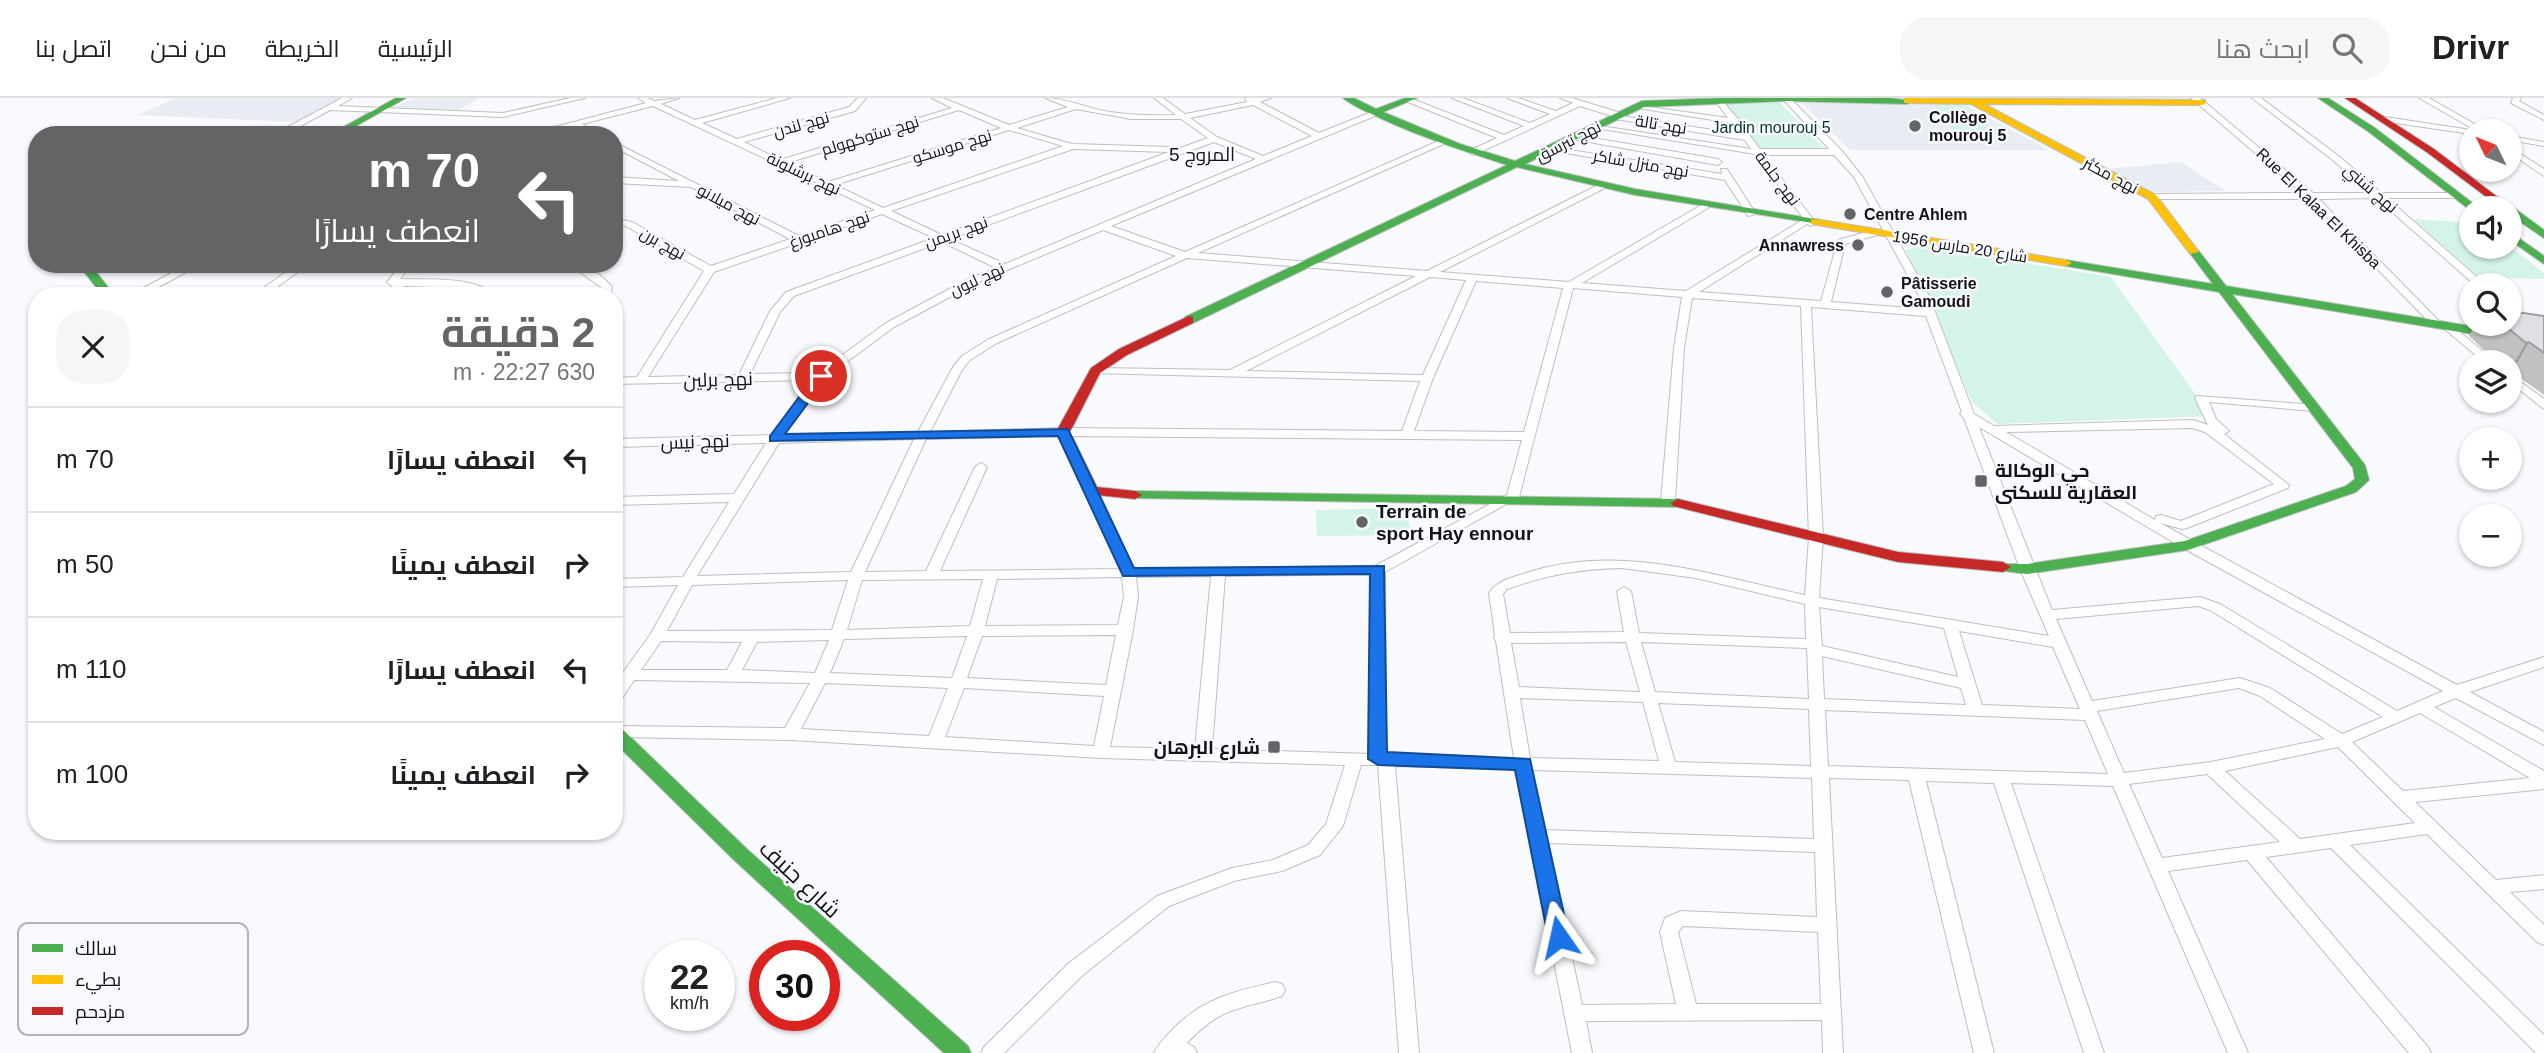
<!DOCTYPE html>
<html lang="ar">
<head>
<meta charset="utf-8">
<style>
	:root { --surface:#fff; --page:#f6f6f6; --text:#202124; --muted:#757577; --line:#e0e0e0; --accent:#626466 }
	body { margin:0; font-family:Arial,Cairo,sans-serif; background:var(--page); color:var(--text); direction:rtl; height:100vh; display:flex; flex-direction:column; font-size:26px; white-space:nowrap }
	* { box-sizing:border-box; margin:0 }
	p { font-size:23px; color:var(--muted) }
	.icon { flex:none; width:38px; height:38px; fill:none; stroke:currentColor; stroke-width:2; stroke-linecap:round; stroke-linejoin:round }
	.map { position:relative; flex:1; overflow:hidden; direction:ltr }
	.side { position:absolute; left:28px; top:189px; width:595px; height:553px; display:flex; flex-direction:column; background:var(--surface); border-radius:28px; box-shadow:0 2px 5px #0004; direction:rtl }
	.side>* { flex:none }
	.hud { position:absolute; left:28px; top:28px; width:595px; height:147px; border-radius:28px; box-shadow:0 2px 5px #0004; direction:rtl; background:#626466; color:#fff; overflow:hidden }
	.needle { width:46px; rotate:313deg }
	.controls { position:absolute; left:2459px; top:21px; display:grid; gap:14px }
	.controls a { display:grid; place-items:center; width:63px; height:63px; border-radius:50%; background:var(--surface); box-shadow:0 2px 5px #0004; font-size:35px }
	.speed { position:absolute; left:644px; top:842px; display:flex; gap:14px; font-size:35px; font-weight:700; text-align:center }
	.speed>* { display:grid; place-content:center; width:91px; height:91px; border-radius:50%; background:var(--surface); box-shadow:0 2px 5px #0004; line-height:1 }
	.speed small { font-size:18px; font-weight:400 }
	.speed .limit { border:10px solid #d22; background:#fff; color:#111 }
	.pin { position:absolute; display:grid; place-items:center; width:60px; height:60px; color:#fff; margin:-30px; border:4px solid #fff; border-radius:50%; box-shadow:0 2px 7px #0007 }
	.me { position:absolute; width:77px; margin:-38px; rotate:349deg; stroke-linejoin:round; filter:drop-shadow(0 0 5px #0008) }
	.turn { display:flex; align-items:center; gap:24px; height:147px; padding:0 28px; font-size:32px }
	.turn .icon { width:91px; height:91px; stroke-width:2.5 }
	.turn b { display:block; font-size:49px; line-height:60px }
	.round { display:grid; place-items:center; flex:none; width:74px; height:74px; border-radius:28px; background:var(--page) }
	.head { display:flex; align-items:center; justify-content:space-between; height:119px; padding:0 28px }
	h1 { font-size:42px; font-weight:700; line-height:52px; color:var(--accent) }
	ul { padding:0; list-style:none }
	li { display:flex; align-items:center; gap:21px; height:105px; padding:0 28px; border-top:2px solid var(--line) }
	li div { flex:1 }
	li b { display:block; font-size:26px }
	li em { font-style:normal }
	header { display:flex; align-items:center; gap:42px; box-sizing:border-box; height:98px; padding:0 35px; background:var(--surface); border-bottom:2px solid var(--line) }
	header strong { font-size:33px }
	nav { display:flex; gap:38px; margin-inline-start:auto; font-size:24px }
	.search { width:490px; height:63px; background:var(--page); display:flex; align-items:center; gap:18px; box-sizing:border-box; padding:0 24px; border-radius:28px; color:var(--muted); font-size:26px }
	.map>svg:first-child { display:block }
	.built { fill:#e8ecf5 }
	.green { fill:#d4f4e7 }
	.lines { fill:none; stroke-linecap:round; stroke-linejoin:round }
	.street-casing { stroke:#bdbfc1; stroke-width:2 }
	.fast-casing { stroke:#bdbfc1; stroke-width:2 }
	.slow-casing { stroke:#bdbfc1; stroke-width:2 }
	.jam-casing { stroke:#bdbfc1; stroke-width:2 }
	.street { fill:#fefeff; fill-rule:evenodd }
	.fast { fill:#4caf50; fill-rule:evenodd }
	.slow { fill:#ffc107; fill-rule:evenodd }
	.jam { fill:#c62828; fill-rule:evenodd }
	.wall { fill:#bfc1c3 }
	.shaded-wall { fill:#9b9d9f }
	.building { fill:#dee0e3; stroke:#9b9d9f; stroke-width:2 }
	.route { fill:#1a73e8; stroke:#114b97; stroke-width:2 }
	.poi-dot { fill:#626466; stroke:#f7f9fe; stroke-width:2.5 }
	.labels { text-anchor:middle; stroke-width:5; stroke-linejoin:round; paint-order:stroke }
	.far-poi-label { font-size:16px; font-weight:bold; fill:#121315; stroke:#f7f9fe; text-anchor:start }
	.far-street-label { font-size:16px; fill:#121315; stroke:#f7f9fe }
	.far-park-label { font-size:16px; fill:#083625; stroke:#f7f9fe }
	.far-quarter-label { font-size:19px; fill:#121315; stroke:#f7f9fe }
	.street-label { font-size:19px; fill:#121315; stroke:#f7f9fe }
	.poi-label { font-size:19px; font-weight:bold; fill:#121315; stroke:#f7f9fe; text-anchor:start }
	.near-street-label { font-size:23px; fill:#121315; stroke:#f7f9fe }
	.key { fill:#f7f9fe; stroke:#b2b4b8; stroke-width:2 }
	.key-label { font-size:19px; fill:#121315 }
</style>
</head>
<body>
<header>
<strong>Drivr</strong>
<div class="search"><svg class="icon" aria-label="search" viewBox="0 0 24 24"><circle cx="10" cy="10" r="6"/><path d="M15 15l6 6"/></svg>ابحث هنا</div>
<nav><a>الرئيسية</a><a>الخريطة</a><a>من نحن</a><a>اتصل بنا</a></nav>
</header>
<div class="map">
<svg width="2544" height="955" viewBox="0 0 2544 955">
	<rect width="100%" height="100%" fill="#f8fafd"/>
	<path class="built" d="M177,0h166l-48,24 -157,-7z
		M417,0h62l-20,12 -66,-3z
		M1799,2l162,3 88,47h-199z
		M2181,64l45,29 -72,1 -47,-23z"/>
	<path class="green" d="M1769,1l12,5 45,46h-67l-36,-50z
		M1938,6l31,2 24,26 -9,5 -30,-5 -19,-26z
		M2413,121l58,4v24l39,-1 34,27v6l-65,-2z
		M1923,148l188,31 100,139 -213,8 -26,-22 -66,-152z
		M1405,410l7,27 -95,1 -1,-26z"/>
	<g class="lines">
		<g class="street-casing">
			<path id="street" d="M342,0h10l-14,8 165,7 67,-15h15l-82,19 -173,-7 -46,25h-11z
				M638,0h10l6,3 25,-3 -18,6 34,16 82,-22h13l-88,25 35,16 112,-32 9,-9h8l-11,13 -111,31 36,18 172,-52 -20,-10h11l66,27 59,-18 -23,-9c20,0 39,9 59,13 24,4 48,5 72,4l-22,-17h9l22,16 62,-12 -2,-4h26l-11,4 59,31 55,-22 4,2 -1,2 -266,111 74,26 258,-113 4,2 -1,2 -248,110 229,18 175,-88 4,3 -1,2 -165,84 129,10 136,-79 3,1v4l-126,75 104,8 118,-72 -49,-65 -165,-27 4,-2 157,24 -6,-9 -130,-21 -3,-3 -32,-10 -106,49 -3,-1v-4l26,-12 -94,-38 7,-2 94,37 20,-9 -72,-28h11l67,25 20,-9 -43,-16h11l38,13 17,-8 -13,-5h12l49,15v3l119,18 -8,-11 -101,-16 4,-2 93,13 -13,-18 5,-2 18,21 4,1 -1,4 19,25h69l-47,-51h8l51,52 21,26 67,120 45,118 20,12 199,-6 15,5 -13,-27 2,-2 120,9v4l-4,2 -104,-9 7,17 13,12 -5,3 65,51 -1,3 -101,40 -5,1 -22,-6 297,162 87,-28v10l-74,25 74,40v13l-88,-47 -22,9 110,64v18l-129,13 81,78 48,-5v14l-34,3 34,33v20l-7,-3 -110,-108 -77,11 194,190v18h-8l-205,-205 -65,9 162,190 3,6h-22l-162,-193 -79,11 80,182h-20l-115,-267 -102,-3 93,270h-20l-90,-270 -68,-2 68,272h-20l-65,-273 -80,-2 14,275h-20l-1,-33 -236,1 6,32h-20l-56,-284 -121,-3 24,287h-20l-21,-288h-17l-18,61 -23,29 -38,16 -48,10 -65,25 -86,69 -79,78h-23l3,-6 85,-84 88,-67 75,-28 41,-8 35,-15 18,-21 19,-59 -244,-7 -311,-18 -176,-3 1,-11 170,2 25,-45 -176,-3 -14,21 -6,1v-17l36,-50 28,-50 -64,2v-8l69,-2 46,-75 -115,3v-8l120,-3 32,-51 -152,4v-8l157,-4 42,-55 -199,4v-6l23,-1 67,-106 -78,-45 -12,-2v-6l18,4 79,44 79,-27 -99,-52 -77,-4v-6l65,4 -65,-34v-5l185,94 76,-26 -222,-104 -71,18 19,11h-11l-16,-9 -35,9h-15l122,-32zM1253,7l59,31 -49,20 -46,-19 -27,-19zM1076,11l55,10h50l27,19 -33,12 -4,-3 -99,-3 -55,-16zM959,12l42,18 -173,54 -41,-19zM1009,32l54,16 -180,62 -48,-23zM1214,44l42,17 -251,105 -55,-25zM1073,51l96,3 -227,83 -51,-24zM1764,57h70l20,22 65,119 5,13 -93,-7 14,-58 32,-9 2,-2 -5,-3 -36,10 -17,61 -122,-9 108,-68 4,2 5,-3zM882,116l52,24 -148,54 -16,19 -31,64 -91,2 66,-105zM1103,132l73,26 -187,83 -27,17 -9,11 -35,65 -134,3 41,-57 69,-51 80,-43zM942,144l54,26 -30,12 -80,43 -68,50 -68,1 30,-62 14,-16zM1187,160l229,18 -186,94 -135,-2 -6,3 2,2 329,8 -18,50 -339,-3 -133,4 32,-62 8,-10 27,-17zM1430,179l36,3 -43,95 -177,-4zM1476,183l87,7 -39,144 -110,-1 19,-53zM1573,190l109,9 -8,51 -13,153 7,4 7,-4 9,-153 8,-50 109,8 8,231 -4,58c-92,-19 -185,-53 -279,-22 -15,5 -28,7 -37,20l6,42 -1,3 2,3 18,117 -128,-5 -1,-181 134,-75zM1811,209l115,9 36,96 -2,2 4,4 56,151 29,67 -230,-38 4,-61zM1979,329l204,121 260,143 -46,20 -177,-107 -20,-7 -148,13zM2192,330l13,4 69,52 -93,37 -20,-6 -5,1 -1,4 -149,-88zM1063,338l459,4 -15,55 -132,71 -241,3 -36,-78 -6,-4 -6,4 34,78 -180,2 47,-104 -6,-4 -6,4 -49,104 -61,1 61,-133zM914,341l-63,133 -154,4 82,-133zM1622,470l74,10 109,26 1,35 -167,-6 -8,-42 -7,-4 -7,4 7,41 -114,1 -7,-39 4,-5c40,-14 72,-20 115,-21zM1371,476l-1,180 -158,-5 13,-173zM1211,478l-16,173 -85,-2 23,-117 5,-34 -2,-19zM1122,479l2,19 -6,29 -133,1 12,-47zM983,481l-13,47 -123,4 15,-50zM848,482l-16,50 -165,1 25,-46zM2198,508l12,4 173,107 -41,17 -72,-46 -30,-10 -148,23 -36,-82zM1819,509l125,21 14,49 -136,-31zM1959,533l94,16 27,62 -98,-4zM1116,537l-10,50 -139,-7 15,-42zM967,538l-15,42 -122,-5 14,-34zM829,542l-14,33 -73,-3 15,-28zM661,543l81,1 -15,28h-86zM1626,544l14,50 -121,-5 -8,-44zM1641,544l166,6 2,51 -154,-7zM1822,558l139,32 5,17 -142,-6zM825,585l123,5 -19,48 -128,-7zM964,590l140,8 -10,50 -149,-9zM2239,590l21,8 65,43 -114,23 -87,11 -27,-62zM1520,600l123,4 16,59 -129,-3zM1658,605l151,6 2,57 -136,-4zM1825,612l260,10 23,54 -280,-8zM2420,615l110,65 -127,13 -51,-49zM2338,649l77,76 -115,16 -75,-68zM1532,672l280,8 2,61 -269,-9zM2207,676l73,68 -118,16 -33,-74zM1548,745l267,9 2,65 -136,-6 -16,7 -5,14 16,72 -94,1zM1683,828l135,6 3,72h-125l-18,-72z
				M2191,0h9l113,95h57l-36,-32 -82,-63h9l79,59 41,36h79v4l-3,1h-70l99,87h-11l-99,-87 -57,1 123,125h8l46,38h-12l-43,-36h-8l-124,-127h-160l-1,-2 4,-3 150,-1z
				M2419,0h10l58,33h-10z
				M2513,0h8l-2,3 25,14v5l-33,-17z
				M2385,19l86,13 4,1h-4v3l-89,-13 -1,-2z
				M1575,37l143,24 4,3 -4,3 -146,-26v-4z
				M2510,38l34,6v4l-34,-6z
				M1551,49l171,27 -1,-5h6l29,45 -8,2 -23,-36 -171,-29h-3z
				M2510,49l34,22v7l-34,-23z
				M188,166h13l-59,32h-13z
				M297,166h12l-32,23 -3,2 3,7h-10l-3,-7 1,-2z
				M402,166h10l-12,15c30,1 72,-4 97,17h-13l-26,-8 -55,-2 12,10h-12l-16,-14z
				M569,166c18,0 32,10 43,23l-2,9h-10l2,-8z
				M2510,276l34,25v10l-34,-27z
				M1275,884l7,2 3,6 -3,6c-45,15 -59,9 -95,47l7,4 3,6h-43c5,-10 13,-18 21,-26 30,-29 60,-36 100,-45z"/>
		</g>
		<g class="fast-casing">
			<path id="fast" d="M396,0h10l-66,37h-11z
				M1343,0h11l22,11 29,-11h12l-34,14 77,32 55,17 127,-60 82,-3h167l20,3 -4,3 -121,-3 -142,6 -119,57 110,25 180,30 4,1v4l-184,-29 -118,-28 -324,156h-8v-6l322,-152c-43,-14 -86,-28 -127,-47 -12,-6 -26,-11 -37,-20z
				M2318,0h10l47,30 104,80 -9,2 -101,-78z
				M2506,110h8l30,22v8l-34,-23v-7z
				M2510,134l34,24v8l-34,-24z
				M2194,151l4,1 28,36 318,52v8l-312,-52 133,171 4,15 -13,12 -168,58 -161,24 -30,-4 -2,-3 2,-3h30l158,-23 161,-55 9,-7 -2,-11 -134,-176 -153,-26 -6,-3 6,-3 147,24 -24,-32z
				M84,166h11l-2,4 22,28h-12l-22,-28z
				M1135,393l543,8 7,4 -7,4 -548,-9 -2,-3z
				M614,627l6,2 128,123 220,196 3,7h-27l-210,-193 -120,-118z"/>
		</g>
		<g class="slow-casing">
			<path id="slow" d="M1907,0l298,2v4l-3,1 -218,-1 172,91 43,57 -9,2 -42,-55 -177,-95 -67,-1v-4z
				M1815,121l251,41 6,3 -6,3 -255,-42v-4z"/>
		</g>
		<g class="jam-casing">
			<path id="jam" d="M2345,0h10l79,51 78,59 -2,2v-2h-9l-73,-55z
				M1189,218l4,1v6l-66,32 -27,18 -30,59 27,55 38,4 7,4 -7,4 -48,-5 -31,-62 35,-64 28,-19z
				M1678,401l220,53 105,10 8,5 -8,5 -105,-10 -225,-56 -2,-3z"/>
		</g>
		<use href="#street" class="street"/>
		<use href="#fast" class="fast"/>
		<use href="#slow" class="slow"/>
		<use href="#jam" class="jam"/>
	</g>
	<path class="wall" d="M2544,218v79l-32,-23h-2v-10h-13l-28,-26 7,-12h34z"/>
	<path class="shaded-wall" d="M2529,244l-17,30h-2v-2l16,-27z"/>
	<path class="building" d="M2510,213l34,5v37l-15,-11 -3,1 -23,-19h7z"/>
	<path class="route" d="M821,274l7,4 -43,58 283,-5 66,139 250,-2 3,186 143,7 39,178 -3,6 -7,3 -8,-3 -3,-6 -33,-167 -137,-5 -10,-6 2,-185 -247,2 -65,-140 -288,5v-5l47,-63z"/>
	<g class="poi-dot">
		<circle cx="1915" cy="28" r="7"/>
		<circle cx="1850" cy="116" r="7"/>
		<circle cx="1858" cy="147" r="7"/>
		<circle cx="1887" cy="194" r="7"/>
		<rect x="1974" y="376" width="14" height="14" rx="3.5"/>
		<circle cx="1362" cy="424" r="7"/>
		<rect x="1267" y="642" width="14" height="14" rx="3.5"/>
	</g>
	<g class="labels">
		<g class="far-poi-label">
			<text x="1929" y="25">Collège<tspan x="1929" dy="18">mourouj 5</tspan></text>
			<text x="1864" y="122">Centre Ahlem</text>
			<text x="1844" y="153" text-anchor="end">Annawress</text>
			<text x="1901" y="191">Pâtisserie<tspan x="1901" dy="18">Gamoudi</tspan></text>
		</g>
		<g class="far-street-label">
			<text transform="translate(801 26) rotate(-16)" y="6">نهج لندن</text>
			<text transform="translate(1661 26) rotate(9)" y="6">نهج تالة</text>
			<text transform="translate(870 37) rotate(-17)" y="6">نهج ستوكهولم</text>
			<text transform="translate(1568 43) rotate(-27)" y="6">نهج تبرسق</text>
			<text transform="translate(952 48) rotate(-17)" y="6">نهج موسكو</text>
			<text transform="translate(1641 65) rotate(10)" y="6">نهج منزل شاكر</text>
			<text transform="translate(804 75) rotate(25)" y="6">نهج برشلونة</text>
			<text transform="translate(2111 77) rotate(28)" y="6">نهج مكثر</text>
			<text transform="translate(1778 80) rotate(53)" y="6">نهج جلمة</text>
			<text transform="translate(2371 90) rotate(41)" y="6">نهج شنني</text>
			<text transform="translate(729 106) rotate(28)" y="6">نهج ميلانو</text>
			<text transform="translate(2319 110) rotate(44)" y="6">Rue El Kalaa El Khisba</text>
			<text transform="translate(829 131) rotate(-19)" y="6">نهج هامبورغ</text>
			<text transform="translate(956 134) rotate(-20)" y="6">نهج بريمن</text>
			<text transform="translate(663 145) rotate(29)" y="6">نهج برن</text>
			<text transform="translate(1960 148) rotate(9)" y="6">شارع 20 مارس 1956</text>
			<text transform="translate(977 181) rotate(-25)" y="6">نهج ليون</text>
		</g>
		<g class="far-park-label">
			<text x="1771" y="35">Jardin mourouj 5</text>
		</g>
		<g class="far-quarter-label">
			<text x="1202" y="63">المروج 5</text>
		</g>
		<g class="street-label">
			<text transform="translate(718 281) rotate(-2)" y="7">نهج برلين</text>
			<text transform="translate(695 343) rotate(-2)" y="7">نهج نيس</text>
		</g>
		<g class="poi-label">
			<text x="1995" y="379">حي الوكالة<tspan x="1995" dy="22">العقارية للسكنى</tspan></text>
			<text x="1376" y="420">Terrain de<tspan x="1376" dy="22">sport Hay ennour</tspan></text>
			<text x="1260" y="656" text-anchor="end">شارع البرهان</text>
		</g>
		<g class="near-street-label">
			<text transform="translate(800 781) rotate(43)" y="8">شارع جنيف</text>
		</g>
	</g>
	<rect x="18" y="825" width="230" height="112" rx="10" class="key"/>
	<rect x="32" y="846" width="31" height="8" fill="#4caf50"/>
	<rect x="32" y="877" width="31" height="9" fill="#ffc107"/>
	<rect x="32" y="909" width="31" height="8" fill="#c62828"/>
	<g class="key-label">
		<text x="75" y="857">سالك</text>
		<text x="75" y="888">بطيء</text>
		<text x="75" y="920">مزدحم</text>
	</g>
</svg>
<div class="controls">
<a><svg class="needle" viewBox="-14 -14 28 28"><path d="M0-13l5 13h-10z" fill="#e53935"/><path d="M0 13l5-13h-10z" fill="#757577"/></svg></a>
<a><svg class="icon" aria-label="sound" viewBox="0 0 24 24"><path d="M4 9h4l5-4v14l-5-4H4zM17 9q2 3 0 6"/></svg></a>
<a><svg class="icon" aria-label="search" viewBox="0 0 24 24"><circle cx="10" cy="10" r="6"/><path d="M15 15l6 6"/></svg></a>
<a><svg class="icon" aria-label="layers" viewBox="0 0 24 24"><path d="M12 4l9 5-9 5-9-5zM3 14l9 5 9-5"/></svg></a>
<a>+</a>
<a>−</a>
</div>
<div class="speed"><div>22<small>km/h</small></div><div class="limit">30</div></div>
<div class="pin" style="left:821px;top:278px;background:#d93025"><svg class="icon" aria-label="arrive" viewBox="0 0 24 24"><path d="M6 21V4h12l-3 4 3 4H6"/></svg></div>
<svg class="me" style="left:1559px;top:839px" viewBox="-20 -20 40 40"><path d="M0-17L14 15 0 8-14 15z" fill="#1a73e8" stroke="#fff" stroke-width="4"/></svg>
<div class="hud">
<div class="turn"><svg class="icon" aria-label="left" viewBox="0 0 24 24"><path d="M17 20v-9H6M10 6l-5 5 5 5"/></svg><div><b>70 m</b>انعطف يسارًا</div></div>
</div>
<section class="side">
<div class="head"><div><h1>2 دقيقة</h1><p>630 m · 22:27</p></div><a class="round"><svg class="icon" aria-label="close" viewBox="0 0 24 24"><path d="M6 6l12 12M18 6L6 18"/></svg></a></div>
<ul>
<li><svg class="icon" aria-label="left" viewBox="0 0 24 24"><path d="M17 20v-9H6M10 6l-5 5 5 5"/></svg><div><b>انعطف يسارًا</b></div><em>70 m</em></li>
<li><svg class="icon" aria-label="right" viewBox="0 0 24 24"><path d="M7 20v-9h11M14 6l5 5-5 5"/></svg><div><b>انعطف يمينًا</b></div><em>50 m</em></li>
<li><svg class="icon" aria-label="left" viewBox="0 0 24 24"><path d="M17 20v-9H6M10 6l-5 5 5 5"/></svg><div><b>انعطف يسارًا</b></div><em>110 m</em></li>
<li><svg class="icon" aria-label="right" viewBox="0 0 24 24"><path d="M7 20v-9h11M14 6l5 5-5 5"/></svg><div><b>انعطف يمينًا</b></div><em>100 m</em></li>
</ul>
</section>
</div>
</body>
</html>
